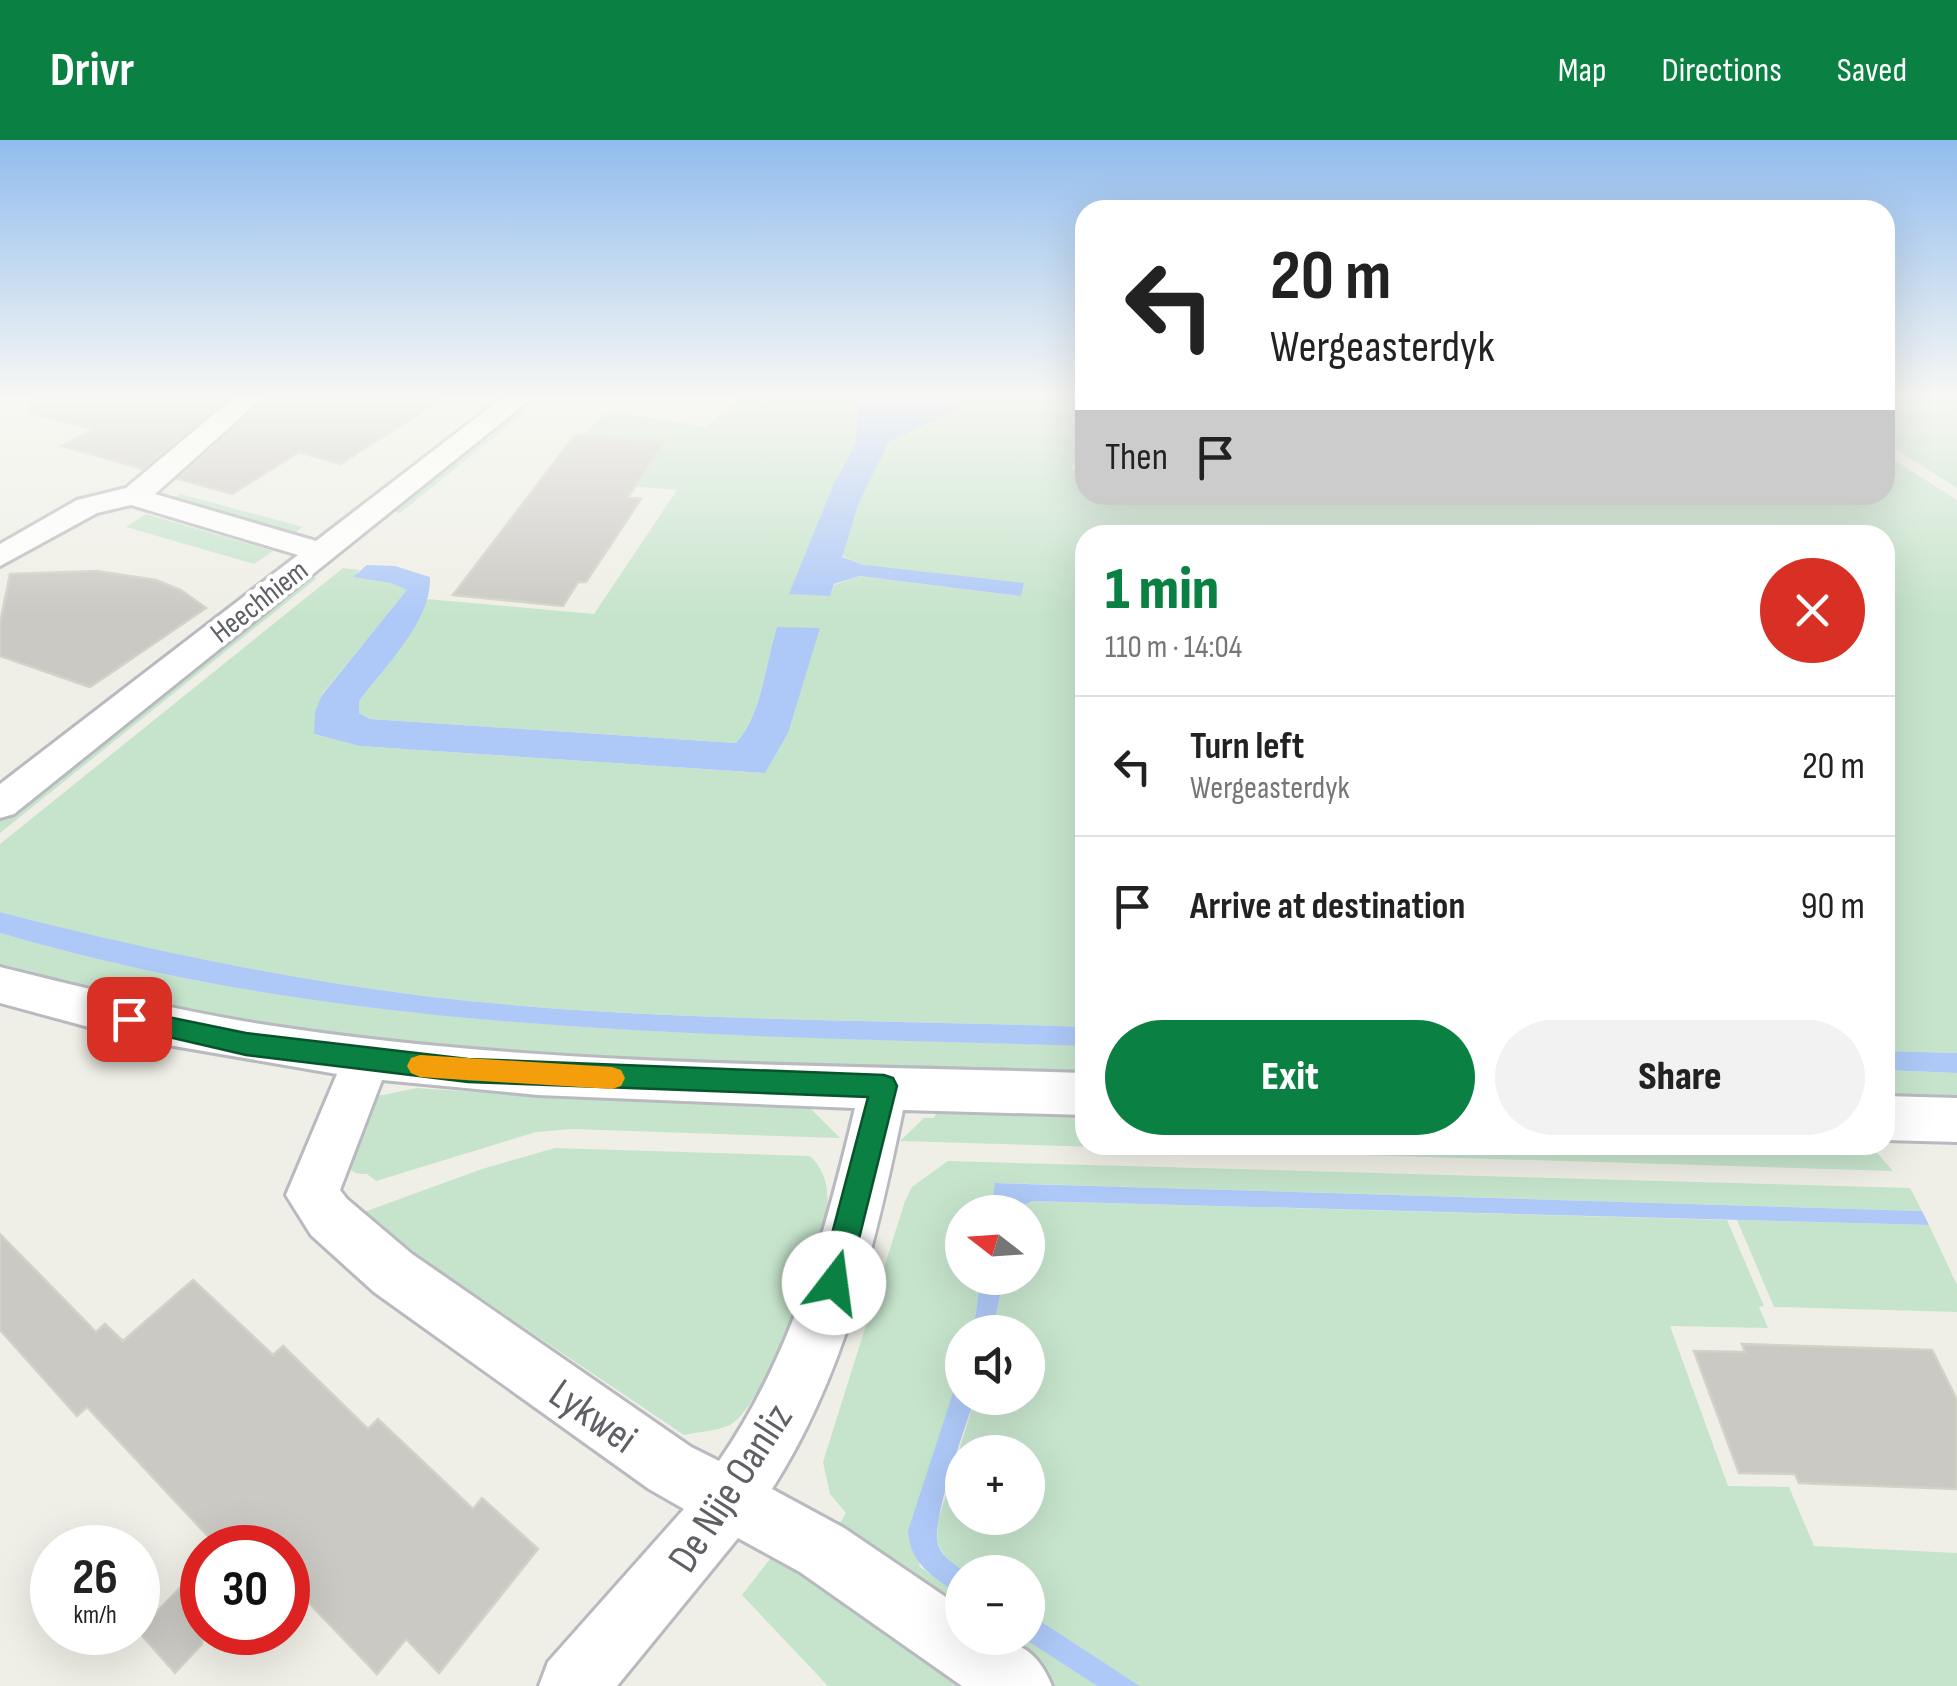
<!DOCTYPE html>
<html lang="en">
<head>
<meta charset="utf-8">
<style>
	:root { --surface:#fff; --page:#f2f2f2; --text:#222; --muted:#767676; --line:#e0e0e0; --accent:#0b8043 }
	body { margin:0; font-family:"Sofia Sans Condensed",sans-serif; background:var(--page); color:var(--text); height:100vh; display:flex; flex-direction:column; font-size:38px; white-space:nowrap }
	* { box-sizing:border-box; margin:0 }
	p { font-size:32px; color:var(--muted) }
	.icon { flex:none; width:55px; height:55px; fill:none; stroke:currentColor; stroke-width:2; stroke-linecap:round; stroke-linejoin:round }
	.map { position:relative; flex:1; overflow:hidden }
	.sheet { position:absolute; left:1075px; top:385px; width:820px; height:630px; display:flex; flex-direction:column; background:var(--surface); border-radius:30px; box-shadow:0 10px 40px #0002 }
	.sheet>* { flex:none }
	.banner { position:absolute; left:1075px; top:60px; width:820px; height:305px; border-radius:30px; box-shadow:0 10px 40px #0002; background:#fff; color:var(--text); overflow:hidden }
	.needle { width:65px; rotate:287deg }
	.fabs { position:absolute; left:945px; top:1055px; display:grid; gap:20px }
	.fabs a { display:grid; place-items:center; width:100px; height:100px; border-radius:50%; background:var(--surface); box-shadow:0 10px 40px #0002; font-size:50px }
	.speed { position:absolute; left:30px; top:1385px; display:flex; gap:20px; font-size:50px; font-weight:700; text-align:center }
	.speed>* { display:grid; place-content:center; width:130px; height:130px; border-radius:50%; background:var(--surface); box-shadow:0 10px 40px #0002; line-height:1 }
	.speed small { font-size:25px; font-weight:400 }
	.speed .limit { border:15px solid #d22; background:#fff; color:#111 }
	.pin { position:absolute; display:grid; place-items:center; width:85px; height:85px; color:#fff; margin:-42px; border-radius:20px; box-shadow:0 5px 15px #0006 }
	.me { position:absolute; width:110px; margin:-55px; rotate:15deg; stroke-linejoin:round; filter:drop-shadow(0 0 8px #0008) }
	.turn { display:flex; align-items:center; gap:35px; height:210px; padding:0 30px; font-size:45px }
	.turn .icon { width:130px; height:130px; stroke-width:2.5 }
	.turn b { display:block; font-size:70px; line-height:85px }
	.then { display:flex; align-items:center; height:95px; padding:0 30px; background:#0003; gap:20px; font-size:38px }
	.round { display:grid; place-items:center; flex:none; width:105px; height:105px; border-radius:52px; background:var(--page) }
	.overview { display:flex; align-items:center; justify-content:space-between; height:170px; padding:0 30px }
	h1 { font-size:60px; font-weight:800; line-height:75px; color:var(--accent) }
	.cta { display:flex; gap:20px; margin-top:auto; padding:20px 30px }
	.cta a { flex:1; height:115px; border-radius:60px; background:var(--accent); color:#fff; font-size:40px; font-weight:800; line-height:115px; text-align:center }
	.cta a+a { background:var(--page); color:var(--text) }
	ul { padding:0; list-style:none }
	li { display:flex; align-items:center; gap:30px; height:140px; padding:0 30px; border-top:2px solid var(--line) }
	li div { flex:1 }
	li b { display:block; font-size:38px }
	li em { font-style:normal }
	header { display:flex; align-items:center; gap:60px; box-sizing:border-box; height:140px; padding:0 50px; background:var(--accent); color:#fff }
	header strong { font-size:48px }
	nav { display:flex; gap:55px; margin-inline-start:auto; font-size:35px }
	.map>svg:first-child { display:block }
	.green { fill:#c6e4cc; fill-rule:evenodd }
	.water { fill:#aec9f8 }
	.building { fill:#cbc9c4; stroke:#d3d2c6; stroke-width:2.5 }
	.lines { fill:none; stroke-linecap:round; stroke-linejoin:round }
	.street-casing { stroke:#b9babf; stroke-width:6 }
	.street { fill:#fff; fill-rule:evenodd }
	.route { fill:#0b8043; stroke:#07532c; stroke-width:2.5 }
	.slow { fill:#f59e0b }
	.labels { text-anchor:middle; stroke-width:8; stroke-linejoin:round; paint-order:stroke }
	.far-street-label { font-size:30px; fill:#5e6066; stroke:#fff }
	.near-street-label { font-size:42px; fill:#5e6066; stroke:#fff }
</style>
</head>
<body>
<header>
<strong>Drivr</strong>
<nav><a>Map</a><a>Directions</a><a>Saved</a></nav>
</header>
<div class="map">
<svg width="1957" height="1546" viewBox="0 0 1957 1546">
	<rect width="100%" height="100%" fill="#efefe7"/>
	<path class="green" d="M738,258h121l-4,47 -21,38 -44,110 40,3 4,-11 26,-9 161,20 -157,-31 -22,-9 17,-53 30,-61 78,-37 5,-7h113v64l-11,1 -3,7 14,1v24h800v-41l72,46v553l-72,-2v-516h-800v492c-216,-8 -438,-5 -653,-30 -146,-18 -290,-47 -432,-85v-68l343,-276 16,2 -4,7 36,6 17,7 -86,104 -8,40 45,12 406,27 12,-146c-12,38 -15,87 -41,116l-366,-24 -11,-6v-12l53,-73 15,-29 167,15 83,-124 -134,-11 36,-42 30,-26 97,16z
		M1885,258h72v90l-72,-45z
		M519,270l8,1 -127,102 -9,-2z
		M180,354l123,33 -9,6 -122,-34z
		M146,374l127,37 -19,13 -128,-37z
		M308,436l9,2 -317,255v-12z
		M0,793c352,104 721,100 1085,113v29c-361,-11 -737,-4 -1085,-110z
		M1885,930l72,3v28l-72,-2z
		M417,948l147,10 245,9 31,31 -268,-9 -36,3 -160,49 -9,-7c-11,0 -15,-1 -21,-11l27,-66z
		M964,970l121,3v32h785l23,26 -993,-30 24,-23h10l2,-4h27z
		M555,1008l255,8c14,13 19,31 17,50 -5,41 -62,200 -97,219 -13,6 -32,7 -46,10l-253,-170 -67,-53 118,-43z
		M948,1021l962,27 12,23 -926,-28 -5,29h-29v66h19l-8,54h-11v33l-43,201 43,31v29l-129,-91 13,-22 -16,-19 -7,-32 82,-261 7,-14z
		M1032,1061l695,19 37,86 -5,1 9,21 -98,-2 58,160 61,1 25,59 143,7v133h-817l-112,-73v-41h-62l-18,-11 -11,-18 1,-22 37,-123h53v-66h-36l12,-54h24v-66h-9l3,-6zM962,1312h66v66h-66z
		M1737,1080l192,5 28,60v27l-183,-5z
		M773,1415l208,131h-153l-86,-91z
		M980,1498h43l74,48h-46z"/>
	<path class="water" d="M859,258h113l-5,7 -78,37 -30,61 -17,54 22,8 160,18 -3,13 -161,-20 -26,8 -4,12 -41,-2 45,-111 21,-38z
		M367,425l28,1 35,11c2,44 -46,90 -71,124v12l11,6 366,24c26,-28 29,-78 41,-116l43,1 -32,105 -23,40 -406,-27 -45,-12 1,-22 7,-17 85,-105 -16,-7 -38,-6z
		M0,772c142,37 286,67 432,85 216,25 436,22 653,30v19c-364,-12 -733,-9 -1085,-113z
		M1885,911l72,2v20l-72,-3z
		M995,1043l927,28 7,14 -897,-24 -10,5 -3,6h-28z
		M981,1138h23l-12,54h-19z
		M962,1225v33h13c-9,27 -45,125 -37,147 5,13 17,20 28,27h-4v25c-26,-19 -52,-31 -54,-66z
		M1028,1473l112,73h-43l-74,-48h5z"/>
	<path class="building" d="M31,258h196l-84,71 -81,-23 32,-17 -65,-17z
		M266,258h177l-102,66 -42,-12 -67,42 -54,-15z
		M575,295l89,7 -36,55 13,2 -55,83h-8l-15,24 -110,-11z
		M97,431l59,9 25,10 25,18 -116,79 -90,-31v-33l10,-49z
		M0,1094l96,98 9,-8 18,17 70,-61 80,75 10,-9 85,83 10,-10 95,90 9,-11 56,51 -99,124 -33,-34 -29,35 -89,-93v-33h-69l-132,-141 -10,9 -77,-86z
		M1742,1204l190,6 25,50v89l-158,-6 -4,-9 -56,-1 -45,-122 51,1z
		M202,1425v79l-27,29 -37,-42z"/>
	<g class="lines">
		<g class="street-casing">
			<path id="street" d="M233,258h29l-107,96 161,47 186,-143h30l-518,416 -14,4v-34l298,-229 -167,-50 -34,8 -97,53v-22l77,-44 49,-12z
				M0,827c89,22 177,44 267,58 270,42 546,39 818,48v42l-182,-5c-27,131 -58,265 -131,379l72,39 118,80v30c45,0 72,3 90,48h-90l-162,-114 -62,-34 -121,148h-78l9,-24 136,-153 -35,-20 -275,-197 -63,-57 -25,-40 51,-121 -204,-35 -133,-36zM382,940l156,15 317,13c-30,126 -62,246 -136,353l-28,-14 -279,-193 -65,-55 -7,-9z
				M1885,956l72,2v44l-72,-2z"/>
		</g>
		<use href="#street" class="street"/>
	</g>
	<linearGradient id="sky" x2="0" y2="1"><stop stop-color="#91bcee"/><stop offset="0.54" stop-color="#f8f8f4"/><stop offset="1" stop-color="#f8f8f4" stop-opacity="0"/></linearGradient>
	<rect width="1957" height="475" fill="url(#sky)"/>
	<path class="route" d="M129,869l117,24 222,26 416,16 9,3 4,8 -49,197 -4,10 -10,4 -11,-4 -4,-10 49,-186 -400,-15 -222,-27 -125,-29 -4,-7 4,-7z"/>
	<path class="slow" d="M420,915l192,12 9,3 4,8 -4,8 -9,3 -192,-12 -9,-4 -4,-7 4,-8z"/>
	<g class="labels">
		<g class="far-street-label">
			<text transform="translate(259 461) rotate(-38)" y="10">Heechhiem</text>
		</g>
		<g class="near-street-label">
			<text transform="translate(594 1275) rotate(35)" y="15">Lykwei</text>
			<text transform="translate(729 1347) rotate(-57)" y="15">De Nije Oanliz</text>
		</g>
	</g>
</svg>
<div class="fabs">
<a><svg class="needle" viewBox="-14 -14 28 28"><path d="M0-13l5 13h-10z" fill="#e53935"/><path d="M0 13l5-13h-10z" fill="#767676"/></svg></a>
<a><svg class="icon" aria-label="sound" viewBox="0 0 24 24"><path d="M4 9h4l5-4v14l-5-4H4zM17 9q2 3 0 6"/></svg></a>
<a>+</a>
<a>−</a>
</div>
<div class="speed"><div>26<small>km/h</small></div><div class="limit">30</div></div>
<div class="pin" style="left:129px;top:879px;background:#d93025"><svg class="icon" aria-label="arrive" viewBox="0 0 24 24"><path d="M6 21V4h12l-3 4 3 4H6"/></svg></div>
<svg class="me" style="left:834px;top:1143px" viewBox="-20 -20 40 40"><circle r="19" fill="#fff"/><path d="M0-13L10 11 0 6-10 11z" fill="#0b8043"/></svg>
<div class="banner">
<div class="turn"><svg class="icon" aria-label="left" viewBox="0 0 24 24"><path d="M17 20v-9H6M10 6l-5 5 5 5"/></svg><div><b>20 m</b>Wergeasterdyk</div></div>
<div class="then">Then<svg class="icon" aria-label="arrive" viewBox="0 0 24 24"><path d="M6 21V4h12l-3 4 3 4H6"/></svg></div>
</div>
<section class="sheet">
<div class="overview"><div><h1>1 min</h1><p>110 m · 14:04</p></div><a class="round" style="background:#d93025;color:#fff"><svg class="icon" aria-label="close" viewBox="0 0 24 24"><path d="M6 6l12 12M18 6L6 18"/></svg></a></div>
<ul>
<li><svg class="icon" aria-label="left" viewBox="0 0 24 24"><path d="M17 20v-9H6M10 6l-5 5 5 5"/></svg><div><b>Turn left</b><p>Wergeasterdyk</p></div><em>20 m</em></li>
<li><svg class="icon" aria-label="arrive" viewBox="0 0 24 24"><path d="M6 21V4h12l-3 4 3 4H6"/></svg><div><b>Arrive at destination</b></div><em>90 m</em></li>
</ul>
<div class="cta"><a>Exit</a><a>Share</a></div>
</section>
</div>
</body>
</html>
